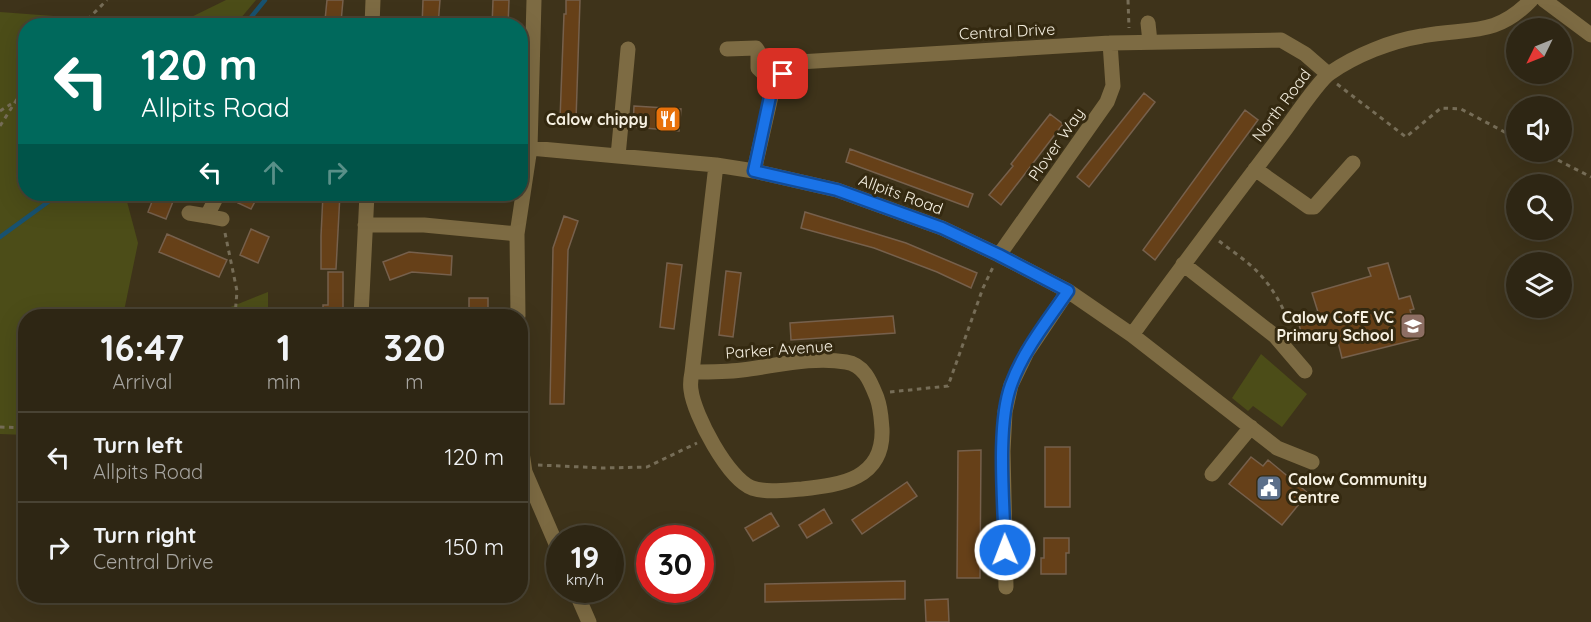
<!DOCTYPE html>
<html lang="en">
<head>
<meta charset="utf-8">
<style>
	:root { --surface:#2e2614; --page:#362e1d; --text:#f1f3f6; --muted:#a7a5a0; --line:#494334 }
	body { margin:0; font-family:Quicksand,sans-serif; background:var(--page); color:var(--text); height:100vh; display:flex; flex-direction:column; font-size:22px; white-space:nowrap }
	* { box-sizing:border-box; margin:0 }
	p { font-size:20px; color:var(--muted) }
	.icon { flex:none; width:33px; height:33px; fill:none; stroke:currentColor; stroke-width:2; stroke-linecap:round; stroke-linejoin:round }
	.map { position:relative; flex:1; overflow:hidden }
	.sheet { position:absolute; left:18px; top:309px; width:510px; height:294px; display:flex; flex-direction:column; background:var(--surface); border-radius:24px; box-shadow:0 6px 24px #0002,0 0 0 2px var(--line) }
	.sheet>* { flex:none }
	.hud { position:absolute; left:18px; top:18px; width:510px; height:183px; border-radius:24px; box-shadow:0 6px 24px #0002,0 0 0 2px var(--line); background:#00695c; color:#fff; overflow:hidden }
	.needle { width:39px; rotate:227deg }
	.controls { position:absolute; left:1506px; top:18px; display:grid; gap:12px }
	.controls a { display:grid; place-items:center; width:66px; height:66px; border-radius:50%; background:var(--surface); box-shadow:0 6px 24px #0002,0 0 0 2px var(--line); font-size:30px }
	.speed { position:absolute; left:546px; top:525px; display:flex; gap:12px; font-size:30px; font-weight:700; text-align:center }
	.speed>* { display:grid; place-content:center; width:78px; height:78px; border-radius:50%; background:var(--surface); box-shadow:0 6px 24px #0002,0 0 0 2px var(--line); line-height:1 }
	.speed small { font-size:15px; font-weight:400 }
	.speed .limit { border:9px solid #d22; background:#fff; color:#111 }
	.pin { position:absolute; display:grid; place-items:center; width:51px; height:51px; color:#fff; margin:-26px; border-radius:12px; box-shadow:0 3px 9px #0006 }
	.me { position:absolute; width:66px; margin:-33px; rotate:359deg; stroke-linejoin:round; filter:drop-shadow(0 0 4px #0008) }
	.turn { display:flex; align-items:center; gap:21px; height:126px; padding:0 24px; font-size:27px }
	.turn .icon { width:78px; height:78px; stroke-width:2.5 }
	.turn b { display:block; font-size:42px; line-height:51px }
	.lanes { display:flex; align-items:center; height:57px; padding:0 24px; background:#0003; justify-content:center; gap:30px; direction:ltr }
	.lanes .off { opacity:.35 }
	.eta { display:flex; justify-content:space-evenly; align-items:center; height:102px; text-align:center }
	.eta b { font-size:36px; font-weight:700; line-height:42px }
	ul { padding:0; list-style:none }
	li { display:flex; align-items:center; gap:18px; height:90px; padding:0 24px; border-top:2px solid var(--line) }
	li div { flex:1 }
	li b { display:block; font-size:22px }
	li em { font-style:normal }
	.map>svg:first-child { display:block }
	.green { fill:#4c4d18 }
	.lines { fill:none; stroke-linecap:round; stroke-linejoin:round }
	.stream { stroke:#18526f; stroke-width:4.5 }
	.building { fill:#664018; stroke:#76604c; stroke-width:1.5 }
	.path { stroke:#766d57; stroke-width:3; stroke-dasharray:4.5 4.5; stroke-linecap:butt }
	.minor { stroke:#7d6b43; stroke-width:15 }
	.route-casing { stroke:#114b97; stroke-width:15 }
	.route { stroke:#1a73e8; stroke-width:10 }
	.labels { text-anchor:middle; stroke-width:6; stroke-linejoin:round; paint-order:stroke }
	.street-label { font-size:16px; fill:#f6f0e1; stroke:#342910 }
	.poi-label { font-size:16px; font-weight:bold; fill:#f6f0e1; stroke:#342910; text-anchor:end }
</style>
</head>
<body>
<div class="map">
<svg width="1591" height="622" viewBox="0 0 1591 622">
	<rect width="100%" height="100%" fill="#3e331a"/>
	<path class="green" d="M226,0h30l-21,25 -209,1v168h99l13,49 -15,73h-97l-1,119 -25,-1v-422l175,13z
		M268,292v24h-60z
		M1261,354l46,40 -25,33 -29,-21 -5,5 -16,-13z"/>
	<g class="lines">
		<path class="stream" d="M244,26l21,-26
			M0,237l59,-43"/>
	</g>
	<path class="building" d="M327,0h16l-2,22 -16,-2z
		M423,0h17l-2,26h-16z
		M493,0h16l-1,26h-16z
		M566,0h14l-4,120 -16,-1 4,-105h2z
		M1144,93l11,9 -66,85 -12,-10z
		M634,106l47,3 -2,22 -46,-4z
		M1245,110l13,10 -103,140 -12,-10z
		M1050,114l13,10 -62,81 -12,-10 24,-29 -2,-2z
		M850,149l123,45 -5,13 -122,-45z
		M155,194h21l-10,25 -18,-7z
		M243,194h16l-8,15 -13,-6z
		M323,194h17l-4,75h-15v-33z
		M805,212l101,31 71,30 -6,15 -34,-16 -63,-24 -73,-20z
		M564,216l14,5 -10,29 -4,154h-14l3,-156z
		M251,229l18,8 -11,26 -18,-8z
		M167,234l60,26 -8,17 -60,-25z
		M409,252l43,4 -1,19 -39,-3 -22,8 -7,-18z
		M667,263l15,2 -8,64 -14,-2z
		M1388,263l11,36 11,-3 4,13 -4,1 8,29 -76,19 -6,-24 -32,9 -7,-26 21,-5 -6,-19 59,-17 -3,-8z
		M726,271l15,2 -8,64 -14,-2z
		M328,272h15v44h-20v-11h5z
		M469,298h19v18h-19z
		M893,316l2,17 -104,7 -1,-17z
		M1045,447h25v60h-25z
		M981,450l-1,128h-23l1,-127z
		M1251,457l12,9 5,-6 40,33 -26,32 -53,-41z
		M907,482l10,14 -55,38 -10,-14z
		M824,509l8,14 -25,15 -8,-13z
		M771,513l8,13 -26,15 -8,-13z
		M1044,538h25v15h-3v21h-25v-16h3z
		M905,581v18l-140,3v-18z
		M948,599l1,23h-23l-1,-22z"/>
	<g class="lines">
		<path class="path" d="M1128,0l1,28
			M81,26l26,-26
			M1337,84l69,53 35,-29 20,1 55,29
			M0,111l11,-7
			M0,126l26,-41
			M1542,152l49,25
			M225,233l12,58 -2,25
			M1219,241c10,8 21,15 30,23 22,18 35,44 45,70
			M890,392l58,-6 35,-98 10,-21
			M0,427l26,1
			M538,465l65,3 44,-1 50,-24"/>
		<path class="minor" d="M1544,0l47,35
			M1148,23l2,19
			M372,26l1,-26
			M727,49l29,-1 2,3v17l18,17
			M530,148l186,17 38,6 83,19 105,38 57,27 69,36 64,44 145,113 35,14
			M618,156l10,-107
			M1255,169l54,38h5l39,-44
			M754,171l18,-79 11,-18 16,-12 311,-19 171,-3 24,14 23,20
			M218,194l-11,22 15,3
			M189,213l18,3
			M365,225h59l93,9
			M999,255l108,-153 6,-16 -3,-43
			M1183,264l92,72 30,35
			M361,316l6,-122
			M518,316l-1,-82 13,-86 4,-148
			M1132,335c49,-68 99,-134 150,-201 10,-13 36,-53 48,-61 26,-18 61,-32 92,-37 45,-9 73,2 109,-36
			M692,372c16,0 34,0 50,-2 34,-4 70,-14 104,-8 19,3 25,21 31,36 4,11 4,20 5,31 2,50 -41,56 -80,60 -16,1 -34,4 -50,-1 -24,-9 -58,-73 -61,-98 -1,-6 0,-13 1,-18l24,-207
			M520,439l5,33 35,81
			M1212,474l39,-47
			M1006,587l-3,-136 2,-39 6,-27 16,-33 41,-61
			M575,590l14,32"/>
	</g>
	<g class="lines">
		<g class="route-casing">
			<path id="route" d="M783,74l-12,18 -17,79 83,19 105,38 57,27 69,36c-20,29 -45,60 -57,94 -15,41 -7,120 -6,165"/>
		</g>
		<use href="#route" class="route"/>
	</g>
	<defs>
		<g id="restaurant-square" transform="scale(1.35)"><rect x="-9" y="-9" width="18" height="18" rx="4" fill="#e8710a" stroke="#342910"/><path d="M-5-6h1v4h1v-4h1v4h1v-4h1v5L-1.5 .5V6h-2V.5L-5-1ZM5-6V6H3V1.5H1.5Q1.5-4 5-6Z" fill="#fff"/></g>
		<g id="school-square" transform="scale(1.35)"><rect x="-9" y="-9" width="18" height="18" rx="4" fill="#8d6e63" stroke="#342910"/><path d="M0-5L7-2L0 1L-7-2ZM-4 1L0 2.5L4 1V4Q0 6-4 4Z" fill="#fff"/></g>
		<g id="civic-square" transform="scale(1.35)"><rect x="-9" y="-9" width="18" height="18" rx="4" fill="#5c6f8a" stroke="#342910"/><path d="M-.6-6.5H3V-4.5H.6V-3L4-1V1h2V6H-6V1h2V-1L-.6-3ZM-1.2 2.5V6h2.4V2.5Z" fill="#fff"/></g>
	</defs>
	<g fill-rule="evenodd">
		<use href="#restaurant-square" x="668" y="119"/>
		<use href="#school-square" x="1413" y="326"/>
		<use href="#civic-square" x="1269" y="488"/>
	</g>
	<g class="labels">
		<g class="street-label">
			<text transform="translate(1007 31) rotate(-3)" y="6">Central Drive</text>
			<text transform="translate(1281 105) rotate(-53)" y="6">North Road</text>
			<text transform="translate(1056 144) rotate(-55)" y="6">Plover Way</text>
			<text transform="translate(901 194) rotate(20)" y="6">Allpits Road</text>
			<text transform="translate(779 349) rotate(-4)" y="6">Parker Avenue</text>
		</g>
		<g class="poi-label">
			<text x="648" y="125">Calow chippy</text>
			<text x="1394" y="323">Calow CofE VC<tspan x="1394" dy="18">Primary School</tspan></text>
			<text x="1288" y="485" text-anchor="start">Calow Community<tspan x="1288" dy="18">Centre</tspan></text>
		</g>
	</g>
</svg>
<div class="controls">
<a><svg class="needle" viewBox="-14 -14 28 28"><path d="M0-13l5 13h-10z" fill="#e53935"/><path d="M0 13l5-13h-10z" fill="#a7a5a0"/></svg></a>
<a><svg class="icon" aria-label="sound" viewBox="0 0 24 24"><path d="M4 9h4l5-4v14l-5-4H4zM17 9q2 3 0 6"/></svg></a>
<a><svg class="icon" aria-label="search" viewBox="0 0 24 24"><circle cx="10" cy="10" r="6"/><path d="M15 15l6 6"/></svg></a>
<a><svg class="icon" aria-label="layers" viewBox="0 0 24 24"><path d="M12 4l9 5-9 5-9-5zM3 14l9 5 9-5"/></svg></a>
</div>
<div class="speed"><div>19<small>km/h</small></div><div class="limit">30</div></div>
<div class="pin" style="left:783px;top:74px;background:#d93025"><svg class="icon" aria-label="arrive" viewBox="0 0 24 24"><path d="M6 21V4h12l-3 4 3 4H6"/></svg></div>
<svg class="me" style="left:1005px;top:550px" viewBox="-20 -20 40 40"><circle r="17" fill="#1a73e8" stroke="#fff" stroke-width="3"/><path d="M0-11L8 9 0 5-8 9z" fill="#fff"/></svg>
<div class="hud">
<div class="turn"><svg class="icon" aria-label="left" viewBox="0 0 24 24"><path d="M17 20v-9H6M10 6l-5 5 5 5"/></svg><div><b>120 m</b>Allpits Road</div></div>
<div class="lanes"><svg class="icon" aria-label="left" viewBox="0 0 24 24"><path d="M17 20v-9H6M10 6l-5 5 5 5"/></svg><svg class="icon off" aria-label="ahead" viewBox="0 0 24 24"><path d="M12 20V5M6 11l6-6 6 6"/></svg><svg class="icon off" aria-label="right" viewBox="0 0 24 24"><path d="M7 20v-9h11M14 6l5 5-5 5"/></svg></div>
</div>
<section class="sheet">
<div class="eta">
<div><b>16:47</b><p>Arrival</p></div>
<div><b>1</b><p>min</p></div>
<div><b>320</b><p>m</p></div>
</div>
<ul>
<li><svg class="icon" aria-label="left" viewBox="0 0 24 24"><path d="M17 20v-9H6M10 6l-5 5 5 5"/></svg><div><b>Turn left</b><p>Allpits Road</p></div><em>120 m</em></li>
<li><svg class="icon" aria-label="right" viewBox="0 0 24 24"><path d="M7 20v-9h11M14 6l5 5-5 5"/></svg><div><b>Turn right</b><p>Central Drive</p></div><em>150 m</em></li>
</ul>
</section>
</div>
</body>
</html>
